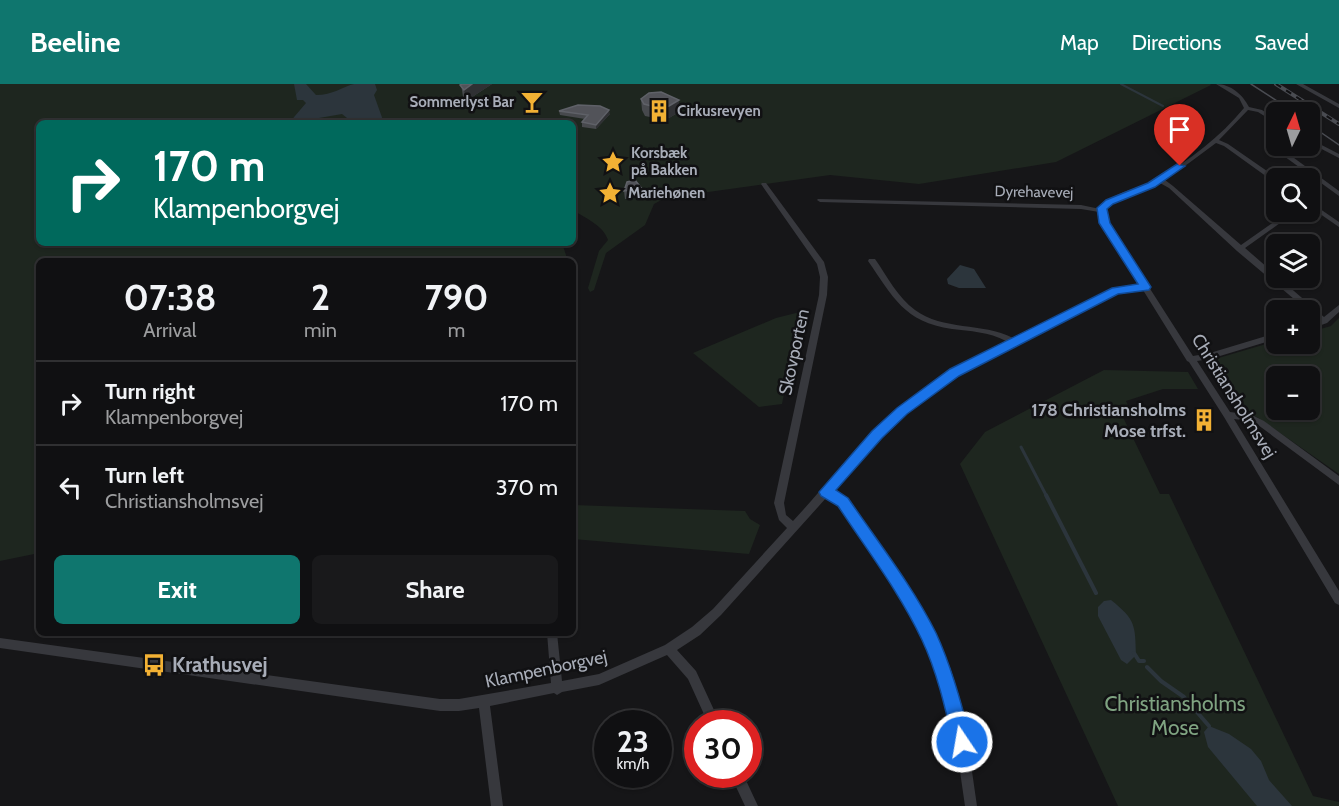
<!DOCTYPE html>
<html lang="en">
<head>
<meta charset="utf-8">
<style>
	:root { --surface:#101012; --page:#19191b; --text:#f1f3f6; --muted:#9c9d9f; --line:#303032; --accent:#0f766e }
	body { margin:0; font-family:Cabin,sans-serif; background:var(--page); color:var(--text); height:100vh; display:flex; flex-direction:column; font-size:22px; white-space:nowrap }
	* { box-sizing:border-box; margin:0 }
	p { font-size:20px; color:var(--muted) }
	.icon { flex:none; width:33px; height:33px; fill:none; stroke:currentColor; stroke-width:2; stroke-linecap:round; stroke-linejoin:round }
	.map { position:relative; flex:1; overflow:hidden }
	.panel { position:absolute; left:36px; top:174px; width:540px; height:378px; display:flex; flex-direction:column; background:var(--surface); border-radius:9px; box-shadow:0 2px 4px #0004,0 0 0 2px var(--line) }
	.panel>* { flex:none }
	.top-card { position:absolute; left:36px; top:36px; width:540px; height:126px; border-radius:9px; box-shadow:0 2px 4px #0004,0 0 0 2px var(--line); background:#00695c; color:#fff; overflow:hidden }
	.needle { width:39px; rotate:5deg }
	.buttons { position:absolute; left:1266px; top:18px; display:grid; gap:12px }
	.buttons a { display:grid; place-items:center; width:54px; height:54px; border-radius:9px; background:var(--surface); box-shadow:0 2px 4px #0004,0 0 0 2px var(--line); font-size:30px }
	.speed { position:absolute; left:594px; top:626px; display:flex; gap:12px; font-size:30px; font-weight:700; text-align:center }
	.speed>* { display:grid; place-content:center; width:78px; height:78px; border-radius:50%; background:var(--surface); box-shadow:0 2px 4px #0004,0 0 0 2px var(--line); line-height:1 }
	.speed small { font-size:15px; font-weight:400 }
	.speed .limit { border:9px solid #d22; background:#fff; color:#111 }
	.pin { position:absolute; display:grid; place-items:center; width:51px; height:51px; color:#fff; margin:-62px -26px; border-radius:50% 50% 50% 0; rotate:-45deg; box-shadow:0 0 6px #0007 }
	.pin .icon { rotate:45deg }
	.me { position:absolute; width:66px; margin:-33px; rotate:348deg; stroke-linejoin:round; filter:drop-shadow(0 0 4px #0008) }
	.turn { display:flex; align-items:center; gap:21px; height:126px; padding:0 18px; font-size:27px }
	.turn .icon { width:78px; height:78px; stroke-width:2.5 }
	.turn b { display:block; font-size:42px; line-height:51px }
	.eta { display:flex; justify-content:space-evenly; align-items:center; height:102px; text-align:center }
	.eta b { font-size:36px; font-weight:700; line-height:42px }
	.cta { display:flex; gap:12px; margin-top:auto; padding:12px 18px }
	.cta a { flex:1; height:69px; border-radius:9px; background:var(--accent); color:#fff; font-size:24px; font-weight:700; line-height:69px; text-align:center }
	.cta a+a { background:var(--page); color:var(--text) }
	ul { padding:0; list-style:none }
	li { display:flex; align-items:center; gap:18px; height:84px; padding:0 18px; border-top:2px solid var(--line) }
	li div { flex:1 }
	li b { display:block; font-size:22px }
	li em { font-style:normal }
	header { display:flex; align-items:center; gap:36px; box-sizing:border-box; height:84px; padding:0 30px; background:var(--accent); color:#fff }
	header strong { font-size:28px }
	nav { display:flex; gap:33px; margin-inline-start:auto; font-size:21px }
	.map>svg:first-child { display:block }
	.green { fill:#1e261f; fill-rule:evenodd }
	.water { fill:#2c353c }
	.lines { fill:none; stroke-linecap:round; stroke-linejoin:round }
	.stream-far2 { stroke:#2c353c; stroke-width:2 }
	.stream-far1 { stroke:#2c353c; stroke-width:3 }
	.stream { stroke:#2c353c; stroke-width:4 }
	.minor { fill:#37383d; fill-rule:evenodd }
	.tram { stroke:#4a4c52; stroke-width:1.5 }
	.rail-casing { stroke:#4a4c52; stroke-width:4 }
	.rail { stroke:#111113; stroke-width:2; stroke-dasharray:6; stroke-linecap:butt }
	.wall { fill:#47494d }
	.shaded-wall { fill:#2f3033 }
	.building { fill:#525359; stroke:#5f6168; stroke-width:1.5 }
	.route { fill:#1a73e8; stroke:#114b97; stroke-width:1.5 }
	.labels { text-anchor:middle; stroke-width:5; stroke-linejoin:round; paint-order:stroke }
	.far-poi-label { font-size:15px; font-weight:bold; fill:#a8adb8; stroke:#111113; text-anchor:start }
	.far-street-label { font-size:15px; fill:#a8adb8; stroke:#111113 }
	.street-label { font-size:18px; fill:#a8adb8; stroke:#111113 }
	.poi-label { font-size:18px; font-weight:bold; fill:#a8adb8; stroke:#111113; text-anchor:end }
	.near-poi-label { font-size:21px; font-weight:bold; fill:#a8adb8; stroke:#111113; text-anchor:start }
	.near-park-label { font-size:21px; fill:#7fa381; stroke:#111113 }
</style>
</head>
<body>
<header>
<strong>Beeline</strong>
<nav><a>Map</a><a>Directions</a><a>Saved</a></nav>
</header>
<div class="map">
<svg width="1339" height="722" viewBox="0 0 1339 722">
	<rect width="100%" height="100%" fill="#161618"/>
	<path class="green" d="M0,0h1210l1,1 -155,77 -137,22 -89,-9 -165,23 -11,6 -9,21 -39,28 -12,37 -4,2 -2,-4 11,-37 9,-11c-5,-15 -23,-22 -35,-30v-87h-534v120h523l6,18h-529v292l-39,8z
		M800,228l-18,92 -23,3 -66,-54 83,-35z
		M1339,234v156l-82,-57 -17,-4 -35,-51 71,-21v3h34v-12l21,-6zM1276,292h34v34h-34z
		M1104,286l84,2 10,17h-35l-37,12 4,9 -10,1 40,83h9l144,302 26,6v4h-221l-158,-342 25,-32z
		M573,421l172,6 5,8 10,6 -11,29 -176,-15z"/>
	<path class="water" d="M294,0h12l10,11c17,0 26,-8 38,-11 6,0 14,0 21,0l2,6 -3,5 10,28h-42l5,-5 -5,-4 -23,4 -5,5h-25l17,-20 -3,-3h-6z
		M960,181l14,4 12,19h-27l-11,-4 -1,-5z
		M1111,516c25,20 24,25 25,55l-9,9 -6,-4 -23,-44v-9l6,-6z
		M1209,642l20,8 22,15 10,12 8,19 23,26h-35l-49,-59 -4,-15z"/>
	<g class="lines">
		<path class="stream-far2" d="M1121,0l42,22"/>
		<path class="stream-far1" d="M1021,363l26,50"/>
		<path class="stream" d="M1046,411l50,98
			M1134,569l5,8h5
			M1147,583l14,14 23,16 25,29"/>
		<path class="minor" d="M1216,0c15,0 27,11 33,23l13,3 14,9v4l-2,-1 -16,-10 -10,-2 -29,30 9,4 49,34 -1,5 -2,-1 -50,-36 -8,-3 -27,20 -24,17 8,6 68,59 47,-33h7l-1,1 -49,35 31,27v3h3l45,39 15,-12v7l-12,11 -17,6v-6l8,-3 -8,-8v-2h-3l-70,-59 -68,-63 -9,-5 -42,17 -6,3 -7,8 3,12 85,133 17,-3 66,-20v6l-66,20 -13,2 33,51 22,3 12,6 75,55v9l-81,-60 -8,-4 -16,-2 105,172v14l-4,-2 -111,-186 -35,-55 -2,-1 -44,-71 -25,2 -135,67 -52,34 -51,44 -48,54 14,8 72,105 17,34 19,46 11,39 12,83h-12l-12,-83 -11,-39 -17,-44 -15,-30 -70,-105 -13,-8 -106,118 -21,20 -23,15 19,21 24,52h-12l-20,-44 -21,-24 -68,30 -37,7 -5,3 -3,-2 -64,13 13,100h-12l-12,-98 -20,3h-19l-440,-63v-10l440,61h19l92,-16 -4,-50h10l5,48 37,-7 66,-29 27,-18 21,-18 74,-81 -8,-8 -5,-17 45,-208 1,-18 -3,-13 -56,-80 1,-1h4l58,79 4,15 -1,18 -43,208 2,12 7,6c27,-29 52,-61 81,-89 39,-37 84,-68 132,-91 -17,-9 -36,-10 -54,-12 -48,-7 -59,-32 -84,-68l1,-2h6c12,17 23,39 40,51 28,21 67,12 98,28l100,-50 28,-3 -39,-62 -3,-11 -18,-3 -261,-7 -3,-2 1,-1 263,6 19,4c12,-18 40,-20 57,-30 32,-18 64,-43 87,-71l-5,-10z
			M1296,0h7l36,20v4z
			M1276,55l-1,5 64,47v5l-69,-50 1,-6z
			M1310,55l29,15v4l-29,-15z
			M1310,118l29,20v5l-29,-20z
			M730,690h13l15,32h-13z"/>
		<path class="tram" d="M1251,0l43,28
			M1310,41l29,20"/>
		<g class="rail-casing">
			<path id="rail" d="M1276,0l63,40"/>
		</g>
		<use href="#rail" class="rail"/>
	</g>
	<path class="wall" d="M461,0h31l-26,17 -3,-4z
		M641,15l38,13 -10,6 -9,1 -15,-3 -3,-6z
		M559,27l51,3 -14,15 -14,-2v-5l3,-3 -25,-4z
		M642,105l1,8 -18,2 -1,-8z"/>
	<path class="shaded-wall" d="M472,0h20l-26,17 -2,-11z
		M679,16v12l-10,6 -9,1 -1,-11z
		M609,26l1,4 -14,15v-4z"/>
	<path class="building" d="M462,0h10l-8,6 -4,-5z
		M661,8l18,8 -10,6 -10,2 -15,-4 -3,-5 8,-6z
		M578,21l22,1 9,4 -13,15 -14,-3 6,-7 -29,-4z
		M635,96l7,9 -18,2 3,-9z"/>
	<path class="route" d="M1177,80l8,2 -30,21 -42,17 -6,5 3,14 41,64 -2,3 -31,4 -159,82 -52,38 -25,24 -46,52 12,8c30,44 64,87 88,135 16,35 26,71 35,109l-2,6 -7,3 -6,-3 -3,-6c-8,-35 -16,-70 -31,-102 -22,-47 -55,-90 -84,-134l-17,-10 -2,-4 53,-61 25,-23 53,-39 162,-81 26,-4 -39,-61 -2,-15 9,-8 42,-17z"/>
	<defs>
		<g id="bar-bare" transform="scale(1.8)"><path d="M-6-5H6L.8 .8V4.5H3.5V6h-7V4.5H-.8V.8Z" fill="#f2b134" stroke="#111113" stroke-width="2.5" paint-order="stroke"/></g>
		<g id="building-bare" transform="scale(1.8)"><path d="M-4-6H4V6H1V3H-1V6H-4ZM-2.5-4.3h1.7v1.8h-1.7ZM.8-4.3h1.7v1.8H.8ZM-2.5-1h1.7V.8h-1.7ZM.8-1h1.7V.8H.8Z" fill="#f2b134" stroke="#111113" stroke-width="2.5" paint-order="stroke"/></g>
		<g id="sight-bare" transform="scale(1.8)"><path d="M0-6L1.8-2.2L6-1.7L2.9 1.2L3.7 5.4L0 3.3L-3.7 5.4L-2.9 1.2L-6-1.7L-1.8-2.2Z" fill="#f2b134" stroke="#111113" stroke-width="2.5" paint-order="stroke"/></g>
		<g id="bus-bare" transform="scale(1.8)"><path d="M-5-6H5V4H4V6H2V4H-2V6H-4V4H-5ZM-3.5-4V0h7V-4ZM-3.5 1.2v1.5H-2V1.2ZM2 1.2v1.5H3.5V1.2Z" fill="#f2b134" stroke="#111113" stroke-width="2.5" paint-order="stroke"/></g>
	</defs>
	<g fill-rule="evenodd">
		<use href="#bar-bare" x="532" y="18"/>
		<use href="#building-bare" x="659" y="27"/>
		<use href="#sight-bare" x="613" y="78"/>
		<use href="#sight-bare" x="610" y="109"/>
		<use href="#building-bare" x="1204" y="336"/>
		<use href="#bus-bare" x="154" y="581"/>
	</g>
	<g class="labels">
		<g class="far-poi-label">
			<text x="514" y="23" text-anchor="end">Sommerlyst Bar</text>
			<text x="677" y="32">Cirkusrevyen</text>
			<text x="631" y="74">Korsbæk<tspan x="631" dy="17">på Bakken</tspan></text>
			<text x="628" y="114">Mariehønen</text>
		</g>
		<g class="far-street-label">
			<text transform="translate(1034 108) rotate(1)" y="5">Dyrehavevej</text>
		</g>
		<g class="street-label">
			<text transform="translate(794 268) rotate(-78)" y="6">Skovporten</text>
			<text transform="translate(1234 312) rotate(58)" y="6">Christiansholmsvej</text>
			<text transform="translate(546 585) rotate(-12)" y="6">Klampenborgvej</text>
		</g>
		<g class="poi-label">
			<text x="1186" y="332">178 Christiansholms<tspan x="1186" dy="21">Mose trfst.</tspan></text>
		</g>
		<g class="near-poi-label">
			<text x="172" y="588">Krathusvej</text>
		</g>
		<g class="near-park-label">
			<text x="1175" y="627">Christiansholms<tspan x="1175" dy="24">Mose</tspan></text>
		</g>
	</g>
</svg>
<div class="buttons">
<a><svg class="needle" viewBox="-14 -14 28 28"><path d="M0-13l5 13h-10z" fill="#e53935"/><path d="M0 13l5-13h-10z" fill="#9c9d9f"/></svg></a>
<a><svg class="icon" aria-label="search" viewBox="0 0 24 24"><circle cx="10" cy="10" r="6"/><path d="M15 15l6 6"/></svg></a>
<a><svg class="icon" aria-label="layers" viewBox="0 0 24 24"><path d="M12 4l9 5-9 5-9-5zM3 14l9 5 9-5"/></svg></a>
<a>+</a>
<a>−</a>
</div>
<div class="speed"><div>23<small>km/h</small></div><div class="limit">30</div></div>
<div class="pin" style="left:1180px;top:82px;background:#d93025"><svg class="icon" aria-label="arrive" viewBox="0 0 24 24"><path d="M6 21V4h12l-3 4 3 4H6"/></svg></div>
<svg class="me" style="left:962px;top:658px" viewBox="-20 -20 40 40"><circle r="17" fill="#1a73e8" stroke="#fff" stroke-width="3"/><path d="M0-11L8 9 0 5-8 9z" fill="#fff"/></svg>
<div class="top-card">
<div class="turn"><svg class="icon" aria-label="right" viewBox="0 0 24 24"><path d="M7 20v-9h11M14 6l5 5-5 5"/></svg><div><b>170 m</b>Klampenborgvej</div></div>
</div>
<section class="panel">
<div class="eta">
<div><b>07:38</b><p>Arrival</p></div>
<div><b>2</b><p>min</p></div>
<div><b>790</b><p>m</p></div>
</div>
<ul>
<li><svg class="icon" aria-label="right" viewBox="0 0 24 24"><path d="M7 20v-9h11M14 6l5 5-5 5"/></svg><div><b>Turn right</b><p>Klampenborgvej</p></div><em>170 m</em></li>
<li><svg class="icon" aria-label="left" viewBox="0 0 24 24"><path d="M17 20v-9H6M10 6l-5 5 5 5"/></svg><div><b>Turn left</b><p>Christiansholmsvej</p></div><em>370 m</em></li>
</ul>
<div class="cta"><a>Exit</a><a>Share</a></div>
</section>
</div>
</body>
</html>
